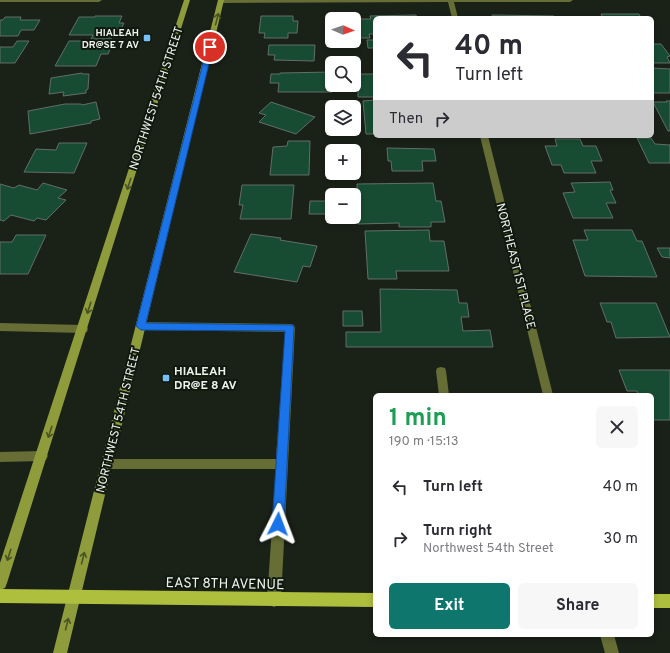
<!DOCTYPE html>
<html lang="en">
<head>
<meta charset="utf-8">
<style>
	:root { --surface:#fff; --page:#f7f7f7; --text:#2b2b33; --muted:#7c7c81; --accent:#0f766e }
	body { margin:0; font-family:Overpass,sans-serif; background:var(--page); color:var(--text); height:100vh; display:flex; flex-direction:column; font-size:15px; white-space:nowrap }
	* { box-sizing:border-box; margin:0 }
	p { font-size:13px; color:var(--muted) }
	.icon { flex:none; width:22px; height:22px; fill:none; stroke:currentColor; stroke-width:2; stroke-linecap:round; stroke-linejoin:round }
	.map { position:relative; flex:1; overflow:hidden }
	.drawer { position:absolute; left:373px; top:393px; width:281px; height:244px; display:flex; flex-direction:column; background:var(--surface); border-radius:6px; box-shadow:0 2px 6px #0003 }
	.drawer>* { flex:none }
	.guide { position:absolute; left:373px; top:16px; width:281px; height:122px; border-radius:6px; box-shadow:0 2px 6px #0003; background:#fff; color:var(--text); overflow:hidden }
	.needle { width:26px; rotate:92deg }
	.controls { position:absolute; left:325px; top:12px; display:grid; gap:8px }
	.controls a { display:grid; place-items:center; width:36px; height:36px; border-radius:6px; background:var(--surface); box-shadow:0 2px 6px #0003; font-size:20px }
	.pin { position:absolute; display:grid; place-items:center; width:34px; height:34px; color:#fff; margin:-17px; border:2px solid #fff; border-radius:50%; box-shadow:0 1px 4px #0007 }
	.me { position:absolute; width:44px; margin:-22px; rotate:3deg; stroke-linejoin:round; filter:drop-shadow(0 0 3px #0008) }
	.turn { display:flex; align-items:center; gap:14px; height:84px; padding:0 16px; font-size:18px }
	.turn .icon { width:52px; height:52px; stroke-width:2.5 }
	.turn b { display:block; font-size:28px; line-height:34px }
	.then { display:flex; align-items:center; height:38px; padding:0 16px; background:#0003; gap:8px; font-size:15px }
	.round { display:grid; place-items:center; flex:none; width:42px; height:42px; border-radius:6px; background:var(--page) }
	.summary { display:flex; align-items:center; justify-content:space-between; height:68px; padding:0 16px }
	h1 { font-size:24px; font-weight:700; line-height:30px; color:#1e9e55 }
	.button { display:flex; gap:8px; margin-top:auto; padding:8px 16px }
	.button a { flex:1; height:46px; border-radius:6px; background:var(--accent); color:#fff; font-size:16px; font-weight:700; line-height:46px; text-align:center }
	.button a+a { background:var(--page); color:var(--text) }
	ul { padding:0; list-style:none }
	li { display:flex; align-items:center; gap:12px; height:52px; padding:0 16px }
	li div { flex:1 }
	li b { display:block; font-size:15px }
	li em { font-style:normal }
	.map>svg:first-child { display:block }
	.building { fill:#184c32; stroke:#616f67 }
	.lines { fill:none; stroke-linecap:round; stroke-linejoin:round }
	.service { fill:#666e36; fill-rule:evenodd }
	.minor { fill:#666e36; fill-rule:evenodd }
	.secondary { fill:#8f9c3c; fill-rule:evenodd }
	.primary { fill:#aebf3e; fill-rule:evenodd }
	.oneway { stroke:#4a5323 }
	.route { fill:#1a73e8; stroke:#114b97 }
	.poi-dot { fill:#76c0f7; stroke:#11180e; stroke-width:1.5 }
	.labels { text-anchor:middle; stroke-width:4; stroke-linejoin:round; paint-order:stroke }
	.far-poi-label { font-size:10px; font-weight:bold; fill:#edf2ec; stroke:#11180e; text-anchor:end }
	.street-label { font-size:12px; fill:#edf2ec; stroke:#11180e }
	.poi-label { font-size:12px; font-weight:bold; fill:#edf2ec; stroke:#11180e; text-anchor:start }
	.near-street-label { font-size:14px; fill:#edf2ec; stroke:#11180e }
</style>
</head>
<body>
<div class="map">
<svg width="670" height="653" viewBox="0 0 670 653">
	<rect width="100%" height="100%" fill="#1a2117"/>
	<path class="building" d="M601,14h38l2,4h-38z
		M416,15l1,3h-42v16h-6l1,4h-16v-8h6l-1,-11h12l-1,-3z
		M492,15l62,1 1,2h-62z
		M95,16h27l-3,7h5l-3,6h-5l-5,10h-20l2,-4h-24l10,-18h16z
		M261,16h32v5h5l-1,12h-9v5h-24l1,-5h-6z
		M5,17h16l-1,3h20l-6,10h-13l-3,6h-18v-16h3z
		M367,40h8v8h-7z
		M17,41h12l-14,22h-15v-16h13z
		M69,41h37l-2,4h8l-4,9h-7l-5,12h-41z
		M652,44h9l9,12 -3,1 3,6h-18z
		M269,45h46l-1,16 -40,-1 1,-5h-7z
		M652,68l18,1v24h-18z
		M332,72l1,16 -1,4h-54l1,-9h-9l1,-9h9v-1z
		M82,73v1h7l-1,15 -2,1v3l-23,3 1,-4 -15,2 2,-16z
		M354,74h21v23h-17v-14h-4z
		M375,100v34h-9l-3,-33z
		M666,101h4v30h-2l-15,-29h14z
		M96,102l4,17 -9,2v2l-61,11 -2,-23 37,-7h16l1,1z
		M271,102l44,15 -19,17 -37,-12 7,-7 -7,-2z
		M637,138h14l4,6 15,1v18h-21z
		M555,139h25l3,7h13l6,15h-11l5,12h-32l-3,-8h-9l-7,-19h12z
		M288,141h22l-1,34h-39l3,-28 14,-1z
		M59,143h28l-13,30 -50,-1 12,-23 20,1z
		M387,148l47,1 2,12h-14l1,10h-31l-1,-10h-3z
		M610,182l3,8h-3l6,13h-10l7,15h-40l-10,-25 12,-1 -4,-9z
		M43,183l24,7 -9,8 8,2 -20,20 -9,-2 -3,3 -23,-6 -7,6 -4,-1v-36l14,4 5,-3 18,5z
		M433,183l3,18h5l4,21h-14v5h-32v-4l-41,1 -1,-40z
		M242,185h52l-3,34h-51l3,-14h-4z
		M310,201h20v13h-21z
		M429,230l1,11h14l5,30h-53l1,8h-29l-3,-48z
		M584,230h48l5,11h5l15,36 -72,-1 -12,-36h15z
		M251,234l30,4 -1,2 37,6 -7,21 -7,-1 -6,16 -63,-10z
		M16,235h30l-18,39h-28v-32h12z
		M657,248h13v10l-8,-1z
		M380,289l77,1 2,13h8l2,14h-8l2,14 27,-1 3,17h-147v-15h35z
		M600,303h56l14,34 -54,1 -5,-16h-4z
		M343,311h19l1,15h-20z
		M619,370h51v50h-18v-25h-14l-1,-4h-10z"/>
	<g class="lines">
		<path class="service" d="M141,322l149,2 4,1 1,3 -14,272 -2,5 -5,2 -5,-2 -2,-5 9,-131h-169l-4,-1 -2,-4 2,-4 4,-1h169l9,-127 -144,-2 -4,-1 -1,-3 1,-3z
			M0,323l83,2 4,1 1,3 -1,3 -4,1 -83,-2z
			M441,367l4,1 1,3 3,24h-10l-3,-24 1,-3z
			M42,451l4,1 2,4 -2,4 -4,1 -42,1v-10z"/>
		<path class="minor" d="M0,0h102l-3,2h-99z
			M219,0h354l-3,2h-116l4,16h-6l-4,-16 -227,1 -2,-1z
			M480,136h8l65,259h-10z
			M600,635h14l5,18h-14z"/>
		<path class="secondary" d="M184,0h6l-183,583 -2,5 -5,2v-27z
			M218,0h6l-157,653h-14z"/>
		<path class="primary" d="M0,589l375,4v14l-375,-4z
			M652,594h18v14h-18z"/>
	</g>
	<defs><path id="oneway-shaft" d="M-6 0H5M1.5-3L5.5 0L1.5 3" fill="none" stroke-width="1.6" stroke-linecap="round" stroke-linejoin="round"/></defs>
	<g class="oneway">
		<use href="#oneway-shaft" transform="translate(217 19) rotate(-76)"/>
		<use href="#oneway-shaft" transform="translate(129 184) rotate(108)"/>
		<use href="#oneway-shaft" transform="translate(89 308) rotate(108)"/>
		<use href="#oneway-shaft" transform="translate(50 432) rotate(108)"/>
		<use href="#oneway-shaft" transform="translate(9 555) rotate(108)"/>
		<use href="#oneway-shaft" transform="translate(83 558) rotate(-76)"/>
		<use href="#oneway-shaft" transform="translate(67 624) rotate(-76)"/>
	</g>
	<path class="route" d="M210,45l3,2 -67,276 147,2 1,3 -10,196 -2,4 -4,2 -4,-2 -2,-4 13,-193 -144,-1 -5,-4 71,-279z"/>
	<g class="poi-dot">
		<rect x="143" y="34" width="8" height="8" rx="2"/>
		<rect x="162" y="374" width="8" height="8" rx="2"/>
	</g>
	<g class="labels">
		<g class="far-poi-label">
			<text x="139" y="36">HIALEAH<tspan x="139" dy="12">DR@SE 7 AV</tspan></text>
		</g>
		<g class="street-label">
			<text transform="translate(156 98) rotate(-72)" y="4">NORTHWEST 54TH STREET</text>
			<text transform="translate(516 266) rotate(76)" y="4">NORTHEAST 1ST PLACE</text>
			<text transform="translate(118 420) rotate(-76)" y="4">NORTHWEST 54TH STREET</text>
		</g>
		<g class="poi-label">
			<text x="174" y="375">HIALEAH<tspan x="174" dy="14">DR@E 8 AV</tspan></text>
		</g>
		<g class="near-street-label">
			<text transform="translate(225 583) rotate(1)" y="5">EAST 8TH AVENUE</text>
		</g>
	</g>
</svg>
<div class="controls">
<a><svg class="needle" viewBox="-14 -14 28 28"><path d="M0-13l5 13h-10z" fill="#e53935"/><path d="M0 13l5-13h-10z" fill="#7c7c81"/></svg></a>
<a><svg class="icon" aria-label="search" viewBox="0 0 24 24"><circle cx="10" cy="10" r="6"/><path d="M15 15l6 6"/></svg></a>
<a><svg class="icon" aria-label="layers" viewBox="0 0 24 24"><path d="M12 4l9 5-9 5-9-5zM3 14l9 5 9-5"/></svg></a>
<a>+</a>
<a>−</a>
</div>
<div class="pin" style="left:210px;top:47px;background:#d93025"><svg class="icon" aria-label="arrive" viewBox="0 0 24 24"><path d="M6 21V4h12l-3 4 3 4H6"/></svg></div>
<svg class="me" style="left:278px;top:524px" viewBox="-20 -20 40 40"><path d="M0-17L14 15 0 8-14 15z" fill="#1a73e8" stroke="#fff" stroke-width="4"/></svg>
<div class="guide">
<div class="turn"><svg class="icon" aria-label="left" viewBox="0 0 24 24"><path d="M17 20v-9H6M10 6l-5 5 5 5"/></svg><div><b>40 m</b>Turn left</div></div>
<div class="then">Then<svg class="icon" aria-label="right" viewBox="0 0 24 24"><path d="M7 20v-9h11M14 6l5 5-5 5"/></svg></div>
</div>
<section class="drawer">
<div class="summary"><div><h1>1 min</h1><p>190 m · 15:13</p></div><a class="round"><svg class="icon" aria-label="close" viewBox="0 0 24 24"><path d="M6 6l12 12M18 6L6 18"/></svg></a></div>
<ul>
<li><svg class="icon" aria-label="left" viewBox="0 0 24 24"><path d="M17 20v-9H6M10 6l-5 5 5 5"/></svg><div><b>Turn left</b></div><em>40 m</em></li>
<li><svg class="icon" aria-label="right" viewBox="0 0 24 24"><path d="M7 20v-9h11M14 6l5 5-5 5"/></svg><div><b>Turn right</b><p>Northwest 54th Street</p></div><em>30 m</em></li>
</ul>
<div class="button"><a>Exit</a><a>Share</a></div>
</section>
</div>
</body>
</html>
